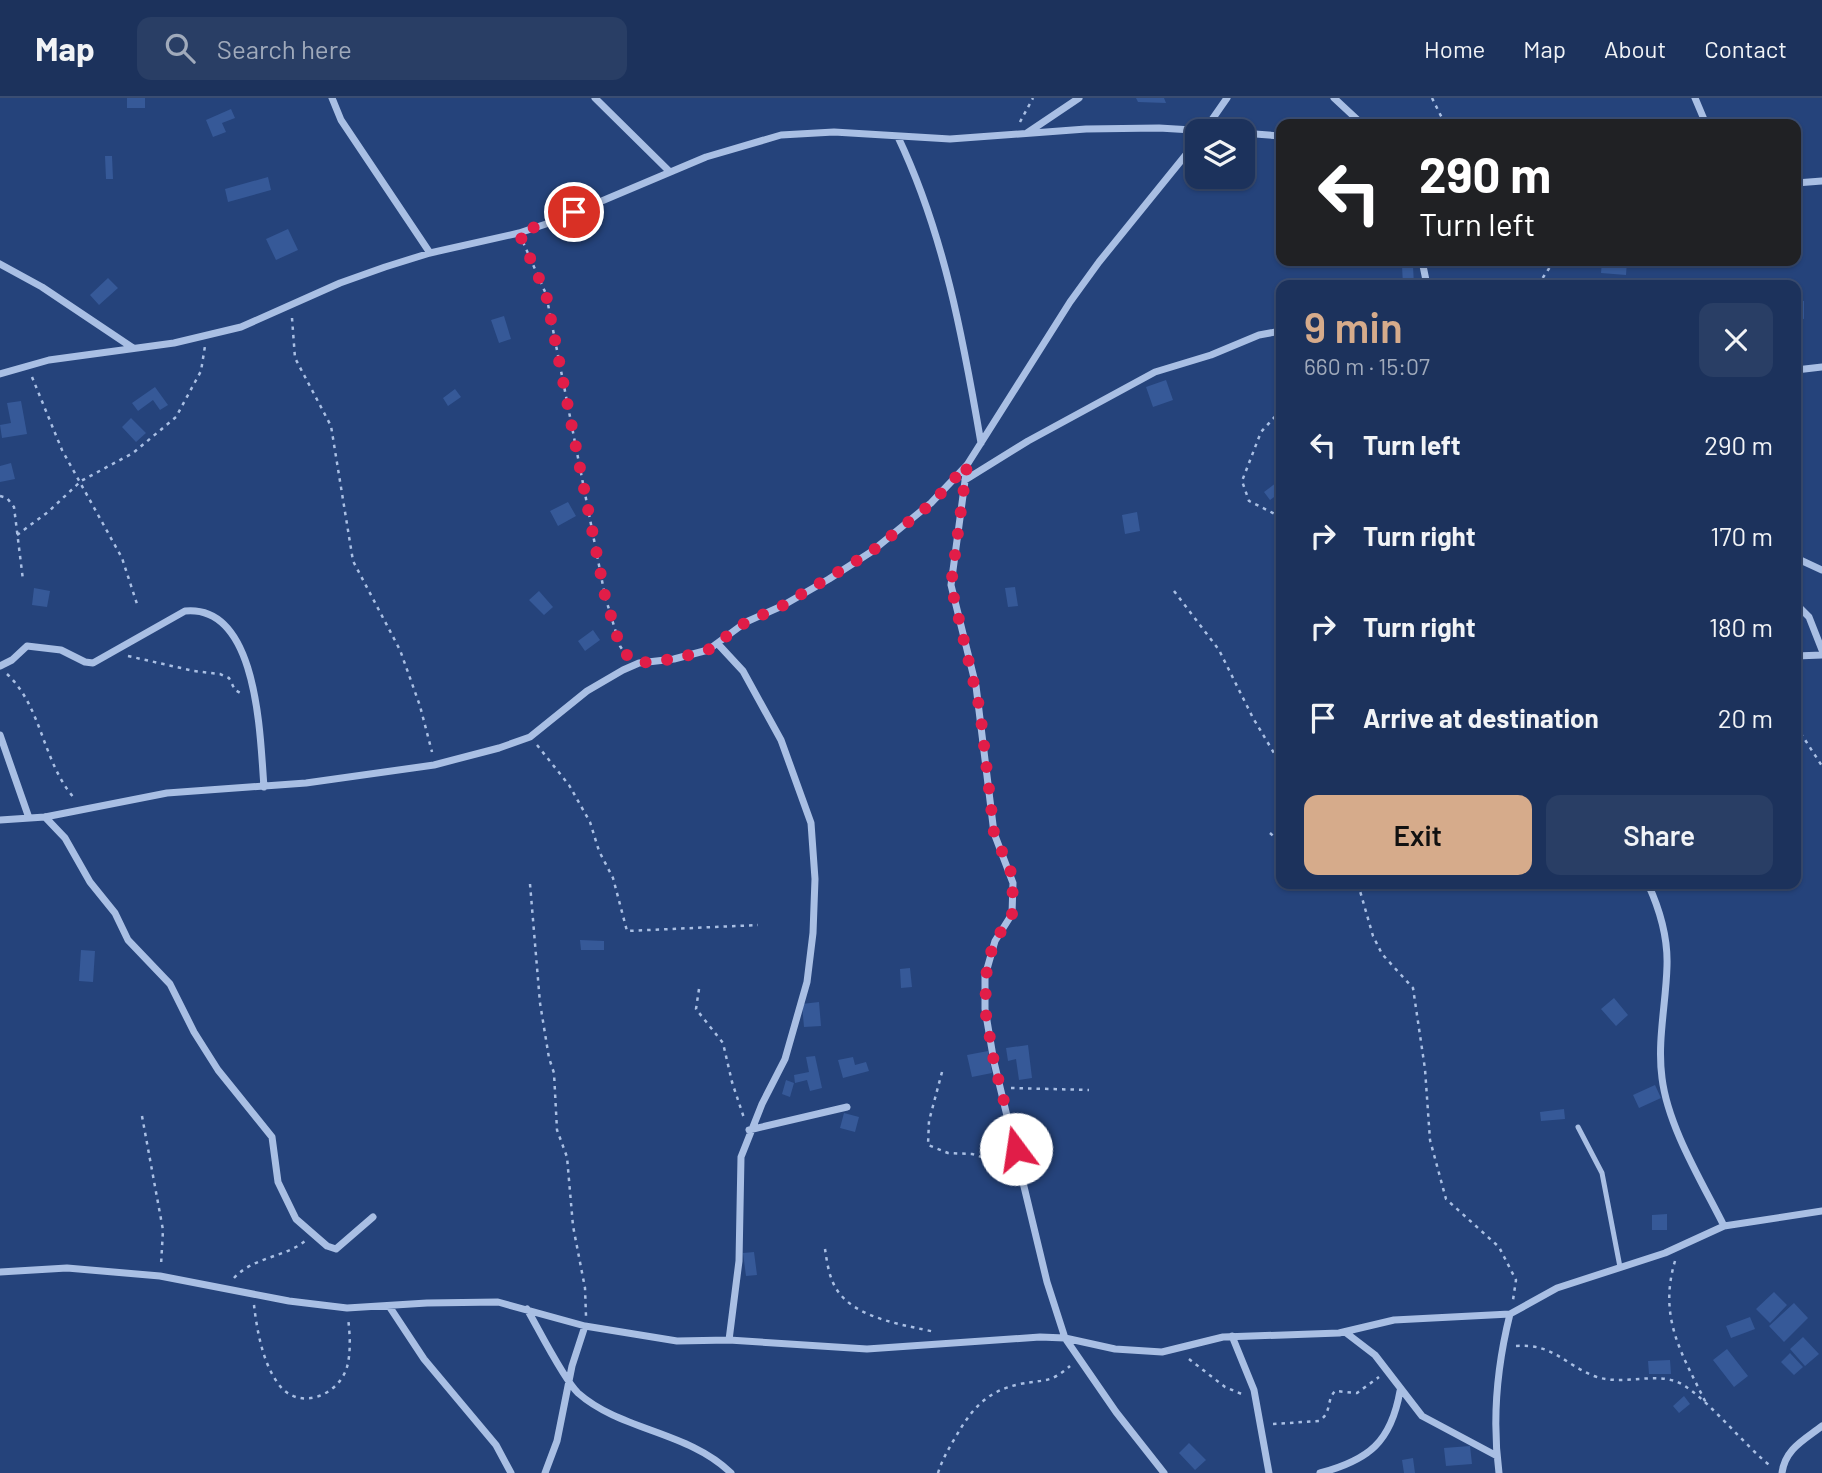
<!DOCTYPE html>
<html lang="en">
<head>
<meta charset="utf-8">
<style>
	:root { --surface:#1c325c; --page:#293e65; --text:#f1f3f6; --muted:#a0aabb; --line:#3a4d72; --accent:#d6ab8b }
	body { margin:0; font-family:Barlow,sans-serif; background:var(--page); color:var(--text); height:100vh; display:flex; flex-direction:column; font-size:26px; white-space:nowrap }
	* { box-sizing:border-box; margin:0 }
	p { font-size:23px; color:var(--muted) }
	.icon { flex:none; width:38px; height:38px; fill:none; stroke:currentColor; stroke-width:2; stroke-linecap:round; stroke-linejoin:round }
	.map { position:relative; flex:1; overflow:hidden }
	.panel { position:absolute; left:1276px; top:182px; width:525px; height:609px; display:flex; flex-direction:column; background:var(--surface); border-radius:14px; box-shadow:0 2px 5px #0004,0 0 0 2px var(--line) }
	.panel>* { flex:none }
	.top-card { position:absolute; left:1276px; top:21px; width:525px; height:147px; border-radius:14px; box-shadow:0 2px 5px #0004,0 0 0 2px var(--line); background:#202124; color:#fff; overflow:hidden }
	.tools { position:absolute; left:1185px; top:21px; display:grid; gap:14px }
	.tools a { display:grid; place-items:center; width:70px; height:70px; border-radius:14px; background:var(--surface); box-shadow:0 2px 5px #0004,0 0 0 2px var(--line); font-size:35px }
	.pin { position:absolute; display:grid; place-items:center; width:60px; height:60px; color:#fff; margin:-30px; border:4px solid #fff; border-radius:50%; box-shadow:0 2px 7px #0007 }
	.me { position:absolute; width:77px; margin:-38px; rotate:346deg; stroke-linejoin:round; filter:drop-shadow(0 0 5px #0008) }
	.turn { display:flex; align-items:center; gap:24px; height:147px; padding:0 28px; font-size:32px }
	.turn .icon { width:91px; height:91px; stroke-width:2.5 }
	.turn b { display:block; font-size:49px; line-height:60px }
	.round { display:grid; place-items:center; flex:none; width:74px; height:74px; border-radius:14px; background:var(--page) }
	.headline { display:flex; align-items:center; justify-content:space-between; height:119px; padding:0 28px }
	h1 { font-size:42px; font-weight:600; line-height:52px; color:var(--accent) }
	.button { display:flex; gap:14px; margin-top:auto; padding:14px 28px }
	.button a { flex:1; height:80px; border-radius:14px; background:var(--accent); color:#111; font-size:28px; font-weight:600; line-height:80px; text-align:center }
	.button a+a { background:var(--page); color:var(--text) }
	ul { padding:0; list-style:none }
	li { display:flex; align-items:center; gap:21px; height:91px; padding:0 28px }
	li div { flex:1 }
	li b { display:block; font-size:26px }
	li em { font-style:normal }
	header { display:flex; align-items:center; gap:42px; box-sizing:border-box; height:98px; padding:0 35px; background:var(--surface); border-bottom:2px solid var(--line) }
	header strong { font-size:33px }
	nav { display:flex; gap:38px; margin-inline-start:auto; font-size:24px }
	.search { width:490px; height:63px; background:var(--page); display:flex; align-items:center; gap:18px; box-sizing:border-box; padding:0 24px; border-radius:14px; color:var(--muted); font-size:26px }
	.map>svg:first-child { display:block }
	.building { fill:#365998 }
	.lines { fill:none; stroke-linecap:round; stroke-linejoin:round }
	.path { stroke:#a9bfe4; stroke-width:2.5; stroke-dasharray:3.5 5; stroke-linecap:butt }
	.lane { stroke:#a9bfe4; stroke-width:5 }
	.street { stroke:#a9bfe4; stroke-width:7 }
	.route { stroke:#e11d48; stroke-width:12; stroke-dasharray:0 21.6 }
</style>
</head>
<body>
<header>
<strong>Map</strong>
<div class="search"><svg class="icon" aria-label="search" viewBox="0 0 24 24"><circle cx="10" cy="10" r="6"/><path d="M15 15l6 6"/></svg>Search here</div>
<nav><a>Home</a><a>Map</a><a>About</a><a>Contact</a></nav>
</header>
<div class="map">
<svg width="1822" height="1375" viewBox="0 0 1822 1375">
	<rect width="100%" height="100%" fill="#25437b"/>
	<path class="building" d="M127,0h18v10h-18z
		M1136,0h28l2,5 -28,-1z
		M231,11l4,9 -13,5 4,9 -13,5 -7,-17z
		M105,58h7l1,23h-7z
		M268,79l3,13 -43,12 -3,-13z
		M288,131l10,21 -22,10 -10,-21z
		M1602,163h25l-1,14 -25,-2z
		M1402,168h11l1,19h-11z
		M108,180l10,10 -19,17 -9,-10z
		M1796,203h8v18l-8,-1z
		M504,218l7,23 -12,4 -8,-23z
		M1166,282l7,20 -20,7 -7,-20z
		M155,289l13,18 -8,5 -7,-10 -15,11 -6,-8z
		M455,291l6,8 -13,9 -5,-8z
		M21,303l6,33 -25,4 -2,-13 11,-2 -4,-20z
		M131,320l15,15 -10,9 -14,-15z
		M11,365l4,16 -15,3v-16z
		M1281,381v13l-11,8 -6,-8z
		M568,404l8,14 -18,10 -8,-15z
		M1137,414l3,19 -15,3 -3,-19z
		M1015,489l3,19 -10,1 -3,-19z
		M34,490l16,3 -3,16 -15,-2z
		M539,493l14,16 -9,8 -15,-15z
		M593,532l7,10 -15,11 -7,-10z
		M580,842l24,1v9h-23z
		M81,852l14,1 -2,31 -14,-1z
		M910,870l2,19 -11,1 -1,-19z
		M1614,900l14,17 -12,11 -15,-17z
		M819,904l2,24 -17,1 -2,-23z
		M1028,947l4,33 -13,2 -3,-21 -8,2 -2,-13z
		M988,953l4,22 -20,4 -5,-22z
		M815,958l7,32 -12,3 -3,-11 -12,3 -1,-8 15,-3 -3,-15z
		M853,959l2,8 11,-3 3,9 -26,7 -5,-18z
		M786,982l8,3 -4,14 -8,-3z
		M1655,987l6,13 -22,10 -6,-13z
		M1564,1011l1,10 -24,2 -1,-9z
		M844,1015l15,4 -4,15 -15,-4z
		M1667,1116v16h-15v-15z
		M754,1154l3,23 -11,1 -3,-23z
		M1774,1194l13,13 -17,18 -14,-14z
		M1794,1205l14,15 -24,24 -15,-16z
		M1750,1219l5,12 -24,9 -5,-12z
		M1803,1239l16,17 -14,12 -15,-17z
		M1727,1251l21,27 -14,11 -21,-27z
		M1790,1255l13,14 -9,8 -13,-13z
		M1670,1262l1,14h-22l-1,-13z
		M1684,1298l6,8 -11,9 -6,-7z
		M1189,1345l17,17 -11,10 -16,-17z
		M1470,1348l2,18 -26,2 -2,-18z
		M1413,1360l2,15h-11l-2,-13z"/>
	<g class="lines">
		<path class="path" d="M1432,0l13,26
			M1020,24l13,-24
			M523,144l23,52 59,302 15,50 6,9
			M1538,187l16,-24
			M292,220l3,40 36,68 22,135 47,89 20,56 12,46
			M32,279l30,73 60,108 15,46
			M1281,312l-20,22 -19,49 7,20 32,16
			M0,398l7,2 7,9 9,73
			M17,437l31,-23 33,-31 52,-28 43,-36 25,-46 4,-25
			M1174,493l45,59 34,68 24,40 4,13
			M128,558l66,15 26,3 9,4 6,12 7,4
			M7,576c36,34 35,88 68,125
			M1796,628l26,40
			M537,647l32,40 21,37 9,29 14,27 14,53 131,-6
			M1270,735l11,10
			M530,786l10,119 9,55 5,15 3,57 10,27 6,69 12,62 1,28
			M1358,786l15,52 9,18 31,34 12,81 5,71 16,59 53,48 17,33 -3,20
			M699,891l-3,20 27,34 9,39 12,36
			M942,974l-13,49 -1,24 20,8 24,1 35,11
			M1011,990l78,2
			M142,1018l21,114 -2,35
			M825,1151c2,13 4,29 12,41 19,29 68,35 98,42
			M1675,1163c-17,57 7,93 31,142
			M234,1180c19,-21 52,-21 71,-37
			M254,1207c3,26 9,60 26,81 20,25 59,9 67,-19 4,-14 3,-34 1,-49
			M1516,1248c36,-3 48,18 78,30 26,10 55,-3 81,5 26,9 70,66 97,86
			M1189,1261l36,28 19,8
			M1273,1326l46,-3c13,-8 7,-20 16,-30l22,2 22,-16
			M938,1375c4,-13 10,-23 17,-35 16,-28 31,-47 65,-54 25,-5 29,0 50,-18"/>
		<path class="lane" d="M1578,1029l24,46 18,94"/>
		<path class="street" d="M332,0l9,22 89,133
			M595,0l74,73
			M1334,0l28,26
			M1695,0l11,26
			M1204,33l23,-33
			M1027,35l52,-35
			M1242,35l39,3
			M898,39c46,97 65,201 83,306
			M1796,85l26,-2
			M1422,163l5,24
			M0,166l42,23 91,61
			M1796,272l26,-3
			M0,276l49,-14 125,-17 67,-16 99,-44 45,-16 45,-14 89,-20 33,-11 154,-65 75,-22 53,-3 116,7 136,-10 73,-1 50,3
			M967,368l-16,119 25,101 18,147 19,50 -1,31 -17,27 -10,35v33l9,53 53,220 18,56 51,74 48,61
			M965,382l63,-39 127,-69 56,-17 48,-20 22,-4
			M1796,460l26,12
			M1796,506l13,13 13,33
			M718,546l25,27 38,69 30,83 4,56 -2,54 -6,49 -22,77 -23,45 -21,53 -2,104 -10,79
			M1796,558l26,-1
			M0,568l12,-6 15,-14 34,4 24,12 8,1 92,-52c74,-7 75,128 79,176
			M0,637l29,83
			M45,719l20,21 25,44 25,31 13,27 42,44 24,48 24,38 54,67 6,45 18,37 31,27 9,3 37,-32
			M0,722l45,-3 122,-24 139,-10 128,-18 65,-17 31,-11 57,-46 36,-21 16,-7 35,-4 34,-9 38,-28 36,-16 47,-27 42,-27 60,-49 36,-38 103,-163 29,-40 98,-121
			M1648,786c12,26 20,53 19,82 -1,38 -10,75 -5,112 6,49 40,104 62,148
			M749,1032l98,-23
			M0,1174l67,-4 93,8 129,25 58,7 80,-5 71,-1 87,24 92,15 52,-1 138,9 173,-12 25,1 50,11 47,3 61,-15 116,-4 55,-13 116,-6 47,-26 108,-35 59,-27 98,-15
			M389,1208l35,53 72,86 15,28
			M527,1211c11,19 37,71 51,84 43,38 110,38 153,80
			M1345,1234l30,23 47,61 75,40
			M1232,1238l22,54 15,83
			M545,1375l12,-32 15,-75 13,-40
			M1320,1375c49,-13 71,-31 80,-82
			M1499,1375c-7,-53 -2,-107 11,-159
			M1782,1375c3,-24 22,-33 40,-47"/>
	</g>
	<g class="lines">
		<path class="route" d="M574,114l-55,21 27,61 59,302 15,50 10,13 9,4 35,-4 34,-9 38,-28 36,-16 89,-54 61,-49 35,-38 -16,120 29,125 14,123 19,44 -1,37 -17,27 -8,23 -2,45 9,53 22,87"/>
	</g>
</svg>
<div class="tools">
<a><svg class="icon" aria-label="layers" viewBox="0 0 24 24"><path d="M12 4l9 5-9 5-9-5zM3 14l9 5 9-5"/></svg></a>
</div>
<div class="pin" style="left:574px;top:114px;background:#d93025"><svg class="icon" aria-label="arrive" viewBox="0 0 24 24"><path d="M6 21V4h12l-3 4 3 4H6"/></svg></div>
<svg class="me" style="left:1016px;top:1051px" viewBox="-20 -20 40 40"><circle r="19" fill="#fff"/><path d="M0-13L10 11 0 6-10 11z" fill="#e11d48"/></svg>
<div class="top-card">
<div class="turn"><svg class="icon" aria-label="left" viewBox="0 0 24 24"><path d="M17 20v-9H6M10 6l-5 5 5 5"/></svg><div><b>290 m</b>Turn left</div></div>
</div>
<section class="panel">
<div class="headline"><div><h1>9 min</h1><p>660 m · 15:07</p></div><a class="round"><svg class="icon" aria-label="close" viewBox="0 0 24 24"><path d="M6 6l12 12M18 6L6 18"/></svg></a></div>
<ul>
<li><svg class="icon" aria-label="left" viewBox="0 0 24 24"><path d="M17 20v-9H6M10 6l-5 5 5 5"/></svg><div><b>Turn left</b></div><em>290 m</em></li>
<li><svg class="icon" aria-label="right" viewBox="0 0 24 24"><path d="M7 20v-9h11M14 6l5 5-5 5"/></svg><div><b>Turn right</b></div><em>170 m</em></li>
<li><svg class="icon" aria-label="right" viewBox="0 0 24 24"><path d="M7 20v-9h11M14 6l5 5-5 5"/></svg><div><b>Turn right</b></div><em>180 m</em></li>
<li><svg class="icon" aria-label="arrive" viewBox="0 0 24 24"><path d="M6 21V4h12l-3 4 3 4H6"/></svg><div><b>Arrive at destination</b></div><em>20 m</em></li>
</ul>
<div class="button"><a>Exit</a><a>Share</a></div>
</section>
</div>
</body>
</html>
